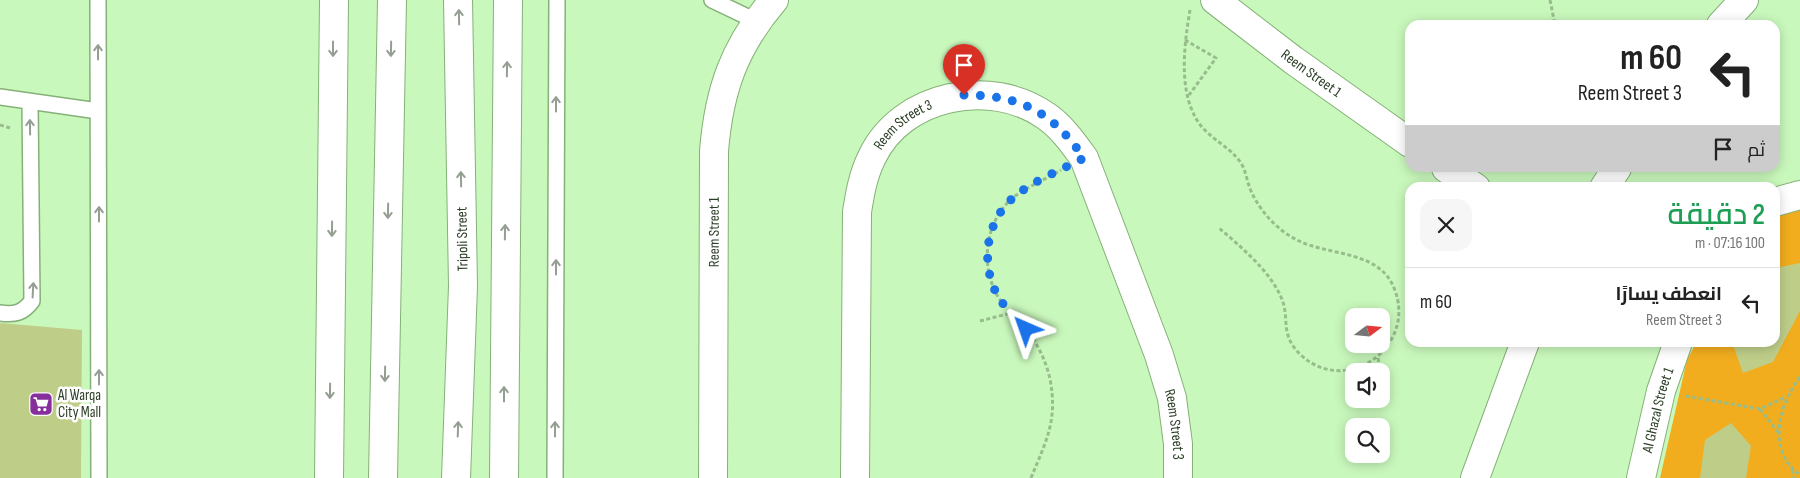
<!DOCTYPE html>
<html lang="ar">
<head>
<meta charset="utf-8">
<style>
	:root { --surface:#fff; --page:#f6f6f6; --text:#222; --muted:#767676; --line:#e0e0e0 }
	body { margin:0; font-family:"Sofia Sans Condensed",Cairo,sans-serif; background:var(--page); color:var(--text); direction:rtl; height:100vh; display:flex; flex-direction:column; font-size:19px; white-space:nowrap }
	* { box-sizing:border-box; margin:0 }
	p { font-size:16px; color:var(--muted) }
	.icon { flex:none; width:28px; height:28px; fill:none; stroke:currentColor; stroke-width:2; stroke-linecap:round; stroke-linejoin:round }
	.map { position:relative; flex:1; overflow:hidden; direction:ltr }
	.details { position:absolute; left:1405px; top:182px; width:375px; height:165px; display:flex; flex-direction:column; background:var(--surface); border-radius:15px; box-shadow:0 2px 12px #0003; direction:rtl }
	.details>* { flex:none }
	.banner { position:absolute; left:1405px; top:20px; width:375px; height:152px; border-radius:15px; box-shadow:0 2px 12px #0003; direction:rtl; background:#fff; color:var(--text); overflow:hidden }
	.needle { width:32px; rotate:74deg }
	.tools { position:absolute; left:1345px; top:308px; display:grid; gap:10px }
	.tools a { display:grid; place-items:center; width:45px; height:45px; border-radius:10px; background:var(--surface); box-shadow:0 2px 12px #0003; font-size:25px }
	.pin { position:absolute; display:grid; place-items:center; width:42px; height:42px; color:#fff; margin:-51px -21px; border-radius:50% 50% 50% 0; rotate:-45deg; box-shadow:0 0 5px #0007 }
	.pin .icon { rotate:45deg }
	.me { position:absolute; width:55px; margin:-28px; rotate:317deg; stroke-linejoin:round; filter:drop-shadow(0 0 4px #0008) }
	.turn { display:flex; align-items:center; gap:18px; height:105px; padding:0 15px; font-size:22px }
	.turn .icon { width:65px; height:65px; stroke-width:2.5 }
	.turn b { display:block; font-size:35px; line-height:42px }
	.then { display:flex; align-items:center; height:48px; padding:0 15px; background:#0003; gap:10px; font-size:19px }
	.round { display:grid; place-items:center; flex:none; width:52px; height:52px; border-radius:15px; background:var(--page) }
	.overview { display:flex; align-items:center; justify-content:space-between; height:85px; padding:0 15px }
	h1 { font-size:30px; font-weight:600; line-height:38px; color:#1e9e55 }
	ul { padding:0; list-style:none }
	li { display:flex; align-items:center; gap:15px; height:70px; padding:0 15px; border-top:1px solid var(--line) }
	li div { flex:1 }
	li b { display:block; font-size:19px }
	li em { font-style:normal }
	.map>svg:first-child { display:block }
	.green { fill:#f1ad1e }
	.building { fill:#bece89 }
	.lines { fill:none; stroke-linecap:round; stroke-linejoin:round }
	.service-casing { stroke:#85b178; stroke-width:18 }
	.minor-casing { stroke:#85b178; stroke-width:30 }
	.motorway-casing { stroke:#85b178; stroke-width:30 }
	.path { stroke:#97bd8c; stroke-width:3; stroke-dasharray:4 2.5; stroke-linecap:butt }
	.service { stroke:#fff; stroke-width:15 }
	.minor { stroke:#fff; stroke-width:28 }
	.motorway { stroke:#fff; stroke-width:28 }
	.oneway { stroke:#959e92 }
	.route { stroke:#1a73e8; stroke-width:9; stroke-dasharray:0 16.2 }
	.labels { text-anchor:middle; stroke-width:5; stroke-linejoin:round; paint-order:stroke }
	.street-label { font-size:15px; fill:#2b3e26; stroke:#fff }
	.poi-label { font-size:15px; fill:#2b3e26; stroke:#fff; text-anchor:start }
</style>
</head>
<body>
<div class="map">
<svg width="1800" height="478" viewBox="0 0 1800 478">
	<rect width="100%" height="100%" fill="#c9f8bc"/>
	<path class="green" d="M1800,205v273h-140l27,-118 9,-17 79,-1v-125l6,-6z"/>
	<path class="building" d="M1800,263v48l-27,51 -30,11 -11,-31h43v-74z
		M0,323l82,7 -1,148h-81z
		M1731,423l20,23 -5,32h-46l5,-38z"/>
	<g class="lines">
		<g class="service-casing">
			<path id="service" d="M98,0l1,478
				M712,0l44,21
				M0,97l98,14
				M0,313c15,2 23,0 32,-12l-2,-199
				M555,478l2,-478"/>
		</g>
		<g class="minor-casing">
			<g id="minor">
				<path id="s1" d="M1215,0l78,60 117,83"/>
				<path d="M1721,25l23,-25"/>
				<path d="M1446,168l30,20"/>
				<path d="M1604,188l13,-20"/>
				<path d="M1775,202l25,-7"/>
				<path id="s2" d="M713,478l1,-327c5,-61 20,-104 60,-151"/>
				<path id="s3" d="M855,478l2,-266c3,-19 6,-37 15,-55 30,-63 119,-80 174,-41 16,11 27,27 38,42l75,197 13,43 6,46v34"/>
				<path d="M1475,478l50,-136"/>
				<path id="s4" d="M1641,478l20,-87 17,-49"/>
			</g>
		</g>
		<g class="motorway-casing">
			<path id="motorway" d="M329,478l5,-478
				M383,478l9,-478
				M456,478l7,-192 -5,-286
				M504,478l4,-478"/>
		</g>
		<path class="path" d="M1550,0l5,25
			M1190,10c-6,36 -13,87 12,117 12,14 29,21 39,36 5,8 6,19 10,28 9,20 26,39 46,49 31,16 82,10 97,48 24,57 -46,109 -92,68 -24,-22 -11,-37 -21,-59 -12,-27 -40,-50 -62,-69
			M1185,40l31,18 -27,37
			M0,125l10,3
			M980,321l31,-8
			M1378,358l2,13
			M1800,377c-21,27 -34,74 0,98
			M1686,396l74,13 26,-12
			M1760,409l18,23
			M1792,470l2,8
			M1031,478c15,-37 27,-57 19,-99 -4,-18 -13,-37 -25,-51 -8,-9 -18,-18 -25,-28 -21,-32 -16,-80 15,-104 14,-10 31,-17 46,-26"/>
		<use href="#service" class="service"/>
		<use href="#minor" class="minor"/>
		<use href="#motorway" class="motorway"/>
	</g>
	<defs><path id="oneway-shaft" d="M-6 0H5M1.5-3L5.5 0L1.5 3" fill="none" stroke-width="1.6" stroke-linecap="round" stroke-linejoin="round" transform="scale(1.25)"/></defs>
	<g class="oneway">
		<use href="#oneway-shaft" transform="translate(459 17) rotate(-91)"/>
		<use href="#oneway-shaft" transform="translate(333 49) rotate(90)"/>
		<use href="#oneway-shaft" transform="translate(391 49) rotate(91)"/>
		<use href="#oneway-shaft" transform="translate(98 52) rotate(-90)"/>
		<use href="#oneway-shaft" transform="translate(507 69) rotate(-89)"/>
		<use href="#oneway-shaft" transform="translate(556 104) rotate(-90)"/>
		<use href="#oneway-shaft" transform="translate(30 127) rotate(-91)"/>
		<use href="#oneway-shaft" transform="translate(461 179) rotate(-91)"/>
		<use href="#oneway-shaft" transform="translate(388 211) rotate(91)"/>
		<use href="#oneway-shaft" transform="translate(99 214) rotate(-90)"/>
		<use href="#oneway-shaft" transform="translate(332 229) rotate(91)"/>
		<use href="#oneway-shaft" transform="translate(505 232) rotate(-89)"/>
		<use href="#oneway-shaft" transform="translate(556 267) rotate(-90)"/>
		<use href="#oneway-shaft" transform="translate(33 290) rotate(-87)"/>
		<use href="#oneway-shaft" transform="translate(385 374) rotate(91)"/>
		<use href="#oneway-shaft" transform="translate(99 377) rotate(-90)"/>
		<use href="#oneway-shaft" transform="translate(330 391) rotate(91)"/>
		<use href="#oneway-shaft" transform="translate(504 394) rotate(-90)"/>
		<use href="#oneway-shaft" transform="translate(458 429) rotate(-88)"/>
		<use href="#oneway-shaft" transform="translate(555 429) rotate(-90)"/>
	</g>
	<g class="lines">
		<path class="route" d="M964,95c57,0 88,17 120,63 -23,12 -51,23 -70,39 -26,22 -33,60 -20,91 6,16 21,29 32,41"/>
	</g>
	<defs>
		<g id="supermarket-square" transform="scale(1.25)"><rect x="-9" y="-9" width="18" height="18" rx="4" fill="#862e9b" stroke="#fff"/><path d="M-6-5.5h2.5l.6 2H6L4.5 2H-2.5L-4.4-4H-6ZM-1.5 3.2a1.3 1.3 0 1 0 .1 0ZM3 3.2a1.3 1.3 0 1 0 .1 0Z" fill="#fff"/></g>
	</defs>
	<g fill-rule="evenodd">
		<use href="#supermarket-square" x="41" y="404"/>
	</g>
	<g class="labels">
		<g class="street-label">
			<text dy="5" stroke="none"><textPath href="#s1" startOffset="121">Reem Street 1</textPath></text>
			<text dy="5" stroke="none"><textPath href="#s3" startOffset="369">Reem Street 3</textPath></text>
			<text dy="5" stroke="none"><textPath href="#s2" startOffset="246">Reem Street 1</textPath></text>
			<text transform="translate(462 239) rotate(-91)" y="5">Tripoli Street</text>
			<text dy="5" stroke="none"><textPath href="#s4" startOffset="70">Al Ghazal Street 1</textPath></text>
			<text dy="5" stroke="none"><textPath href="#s3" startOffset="864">Reem Street 3</textPath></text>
		</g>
		<g class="poi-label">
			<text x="58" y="400">Al Warqa<tspan x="58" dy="17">City Mall</tspan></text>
		</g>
	</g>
</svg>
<div class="tools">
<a><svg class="needle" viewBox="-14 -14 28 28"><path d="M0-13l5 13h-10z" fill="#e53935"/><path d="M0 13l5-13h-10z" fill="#767676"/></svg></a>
<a><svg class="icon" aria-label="sound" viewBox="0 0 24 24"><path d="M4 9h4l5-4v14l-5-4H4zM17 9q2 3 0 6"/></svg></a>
<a><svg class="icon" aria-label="search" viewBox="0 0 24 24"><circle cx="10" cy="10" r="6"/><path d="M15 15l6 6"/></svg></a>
</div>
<div class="pin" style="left:964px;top:95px;background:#d93025"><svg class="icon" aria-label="arrive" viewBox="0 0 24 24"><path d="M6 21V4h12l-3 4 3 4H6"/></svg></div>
<svg class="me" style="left:1026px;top:329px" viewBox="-20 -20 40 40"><path d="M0-17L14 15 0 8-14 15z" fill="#1a73e8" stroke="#fff" stroke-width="4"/></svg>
<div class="banner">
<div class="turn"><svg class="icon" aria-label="left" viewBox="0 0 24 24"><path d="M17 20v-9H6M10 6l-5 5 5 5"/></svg><div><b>60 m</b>Reem Street 3</div></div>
<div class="then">ثم<svg class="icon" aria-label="arrive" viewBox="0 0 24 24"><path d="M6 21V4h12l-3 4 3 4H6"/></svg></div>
</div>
<section class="details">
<div class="overview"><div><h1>2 دقيقة</h1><p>100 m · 07:16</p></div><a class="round"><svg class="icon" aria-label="close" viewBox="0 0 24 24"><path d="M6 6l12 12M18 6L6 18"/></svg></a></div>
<ul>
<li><svg class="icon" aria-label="left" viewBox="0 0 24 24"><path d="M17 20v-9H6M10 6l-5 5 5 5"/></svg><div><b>انعطف يسارًا</b><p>Reem Street 3</p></div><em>60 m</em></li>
</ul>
</section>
</div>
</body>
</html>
